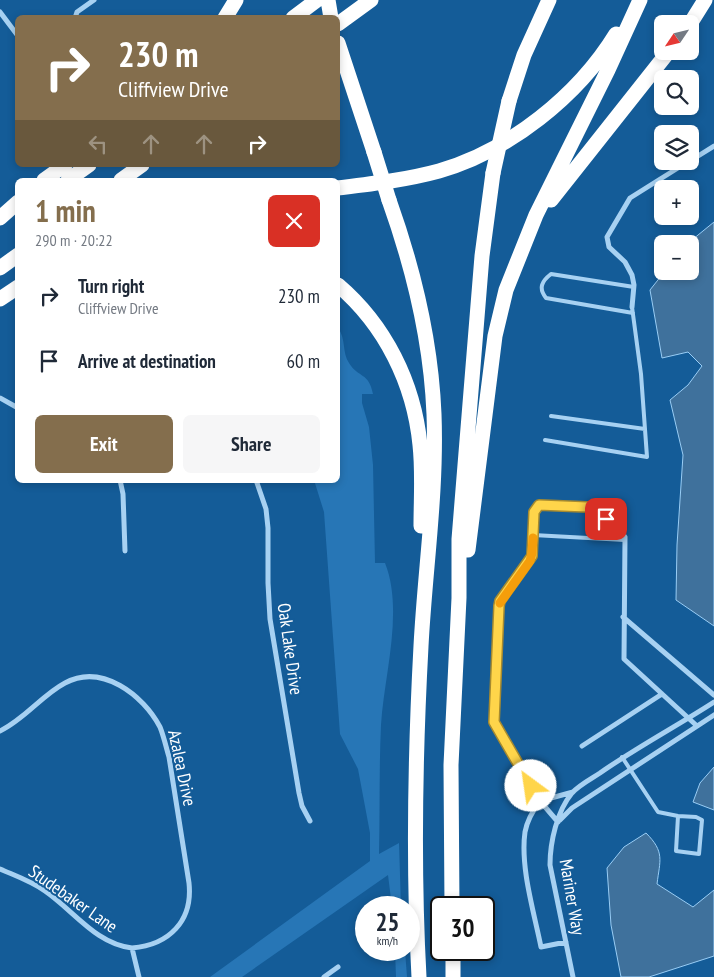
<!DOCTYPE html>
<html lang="en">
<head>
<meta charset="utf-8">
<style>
	:root { --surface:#fff; --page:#f6f6f7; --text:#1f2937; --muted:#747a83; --accent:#846e4d }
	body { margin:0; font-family:"PT Sans Narrow",sans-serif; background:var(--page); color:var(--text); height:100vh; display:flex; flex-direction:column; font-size:19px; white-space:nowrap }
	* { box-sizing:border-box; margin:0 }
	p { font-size:16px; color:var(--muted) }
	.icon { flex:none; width:28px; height:28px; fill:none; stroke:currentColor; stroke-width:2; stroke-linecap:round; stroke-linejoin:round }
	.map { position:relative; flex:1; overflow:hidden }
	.panel { position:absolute; left:15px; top:178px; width:325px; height:305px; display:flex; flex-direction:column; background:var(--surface); border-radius:8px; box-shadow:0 2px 8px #0003 }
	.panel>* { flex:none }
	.guide { position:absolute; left:15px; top:15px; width:325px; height:152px; border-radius:8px; box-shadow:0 2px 8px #0003; background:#846e4d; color:#fff; overflow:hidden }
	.needle { width:32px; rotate:235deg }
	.fabs { position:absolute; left:654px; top:15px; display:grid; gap:10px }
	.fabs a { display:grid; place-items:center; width:45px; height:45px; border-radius:8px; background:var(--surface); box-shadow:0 2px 8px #0003; font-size:25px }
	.speed { position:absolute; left:355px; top:896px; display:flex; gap:10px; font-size:25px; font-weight:700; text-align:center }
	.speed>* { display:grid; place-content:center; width:65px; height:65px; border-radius:50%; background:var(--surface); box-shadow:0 2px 8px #0003; line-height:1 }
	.speed small { font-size:12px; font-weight:400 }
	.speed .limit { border:2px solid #111; border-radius:8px; background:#fff; color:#111 }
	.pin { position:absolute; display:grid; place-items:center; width:42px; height:42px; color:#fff; margin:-21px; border-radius:10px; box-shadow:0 2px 8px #0006 }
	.me { position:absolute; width:55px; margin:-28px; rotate:329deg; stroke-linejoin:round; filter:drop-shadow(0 0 4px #0008) }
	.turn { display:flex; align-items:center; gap:18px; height:105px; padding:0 20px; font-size:22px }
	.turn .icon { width:65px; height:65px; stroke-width:2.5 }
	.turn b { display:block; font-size:35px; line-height:42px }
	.lanes { display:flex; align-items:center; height:48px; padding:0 20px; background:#0003; justify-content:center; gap:25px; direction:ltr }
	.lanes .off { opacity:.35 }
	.round { display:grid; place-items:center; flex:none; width:52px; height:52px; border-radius:8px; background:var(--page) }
	.summary { display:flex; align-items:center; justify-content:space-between; height:85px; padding:0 20px }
	h1 { font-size:30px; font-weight:700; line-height:38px; color:var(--accent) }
	.button { display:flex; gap:10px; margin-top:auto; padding:10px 20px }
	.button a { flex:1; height:58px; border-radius:8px; background:var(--accent); color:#fff; font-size:20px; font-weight:700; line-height:58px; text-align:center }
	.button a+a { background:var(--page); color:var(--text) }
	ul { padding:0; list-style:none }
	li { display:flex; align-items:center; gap:15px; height:65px; padding:0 20px }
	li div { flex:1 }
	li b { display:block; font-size:19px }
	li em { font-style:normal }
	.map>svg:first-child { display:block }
	.green { fill:#2776b6 }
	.water { fill:#3f719c; stroke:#99cdf5 }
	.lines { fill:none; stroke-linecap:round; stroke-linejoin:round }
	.service { stroke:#a7d1f2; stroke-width:4 }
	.minor { stroke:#a7d1f2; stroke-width:5 }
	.motorway { stroke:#fff; stroke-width:15 }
	.motorway-bridge { stroke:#fff; stroke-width:15 }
	.route-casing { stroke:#a68a30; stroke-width:12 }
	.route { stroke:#ffd54a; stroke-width:9 }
	.slow { stroke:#f59e0b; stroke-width:9 }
	.labels { text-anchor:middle; stroke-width:4; stroke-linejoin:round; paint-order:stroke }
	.street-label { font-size:18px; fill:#fff; stroke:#145c98 }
</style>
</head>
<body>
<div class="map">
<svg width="714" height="977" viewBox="0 0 714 977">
	<rect width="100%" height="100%" fill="#145c98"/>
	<path class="green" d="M338,328c8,10 4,25 11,35 9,15 20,9 24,31h-11v9l7,24 4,38 2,98h10c19,48 -1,112 -4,162 -2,43 -1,86 -2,129l20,-11 2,64h-9l-4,-32 -146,102h-32l160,-116v-28l-12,-64 -18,-35 -16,-222 -10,-32h24z
		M395,950h10l2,27h-11z"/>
	<path class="water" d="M714,222v404l-38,-26 1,-55 6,-90 -13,-55 18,-15 14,-19 -14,-14 -26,6 -12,-68 15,-19h25v-27h-3z
		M714,767v43l-21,-8 7,-19z
		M646,833c19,19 14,27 11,51l36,23 21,-17v66l-65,21h-28l-10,-52 -4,-57 17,-21z"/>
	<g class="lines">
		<path class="service" d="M633,313l-87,-15c-8,-10 -4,-17 5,-24l83,13
			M551,416l94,13
			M545,440l102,17 -6,-83 -9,-67
			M533,535l92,5
			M622,757l36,55 20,4 18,1 6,3 -3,34 -23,-3 2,-35"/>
		<path class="minor" d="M0,12l18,24
			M75,18l2,-6 17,-12
			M690,161l24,-15
			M632,307l2,-22 -2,-10 -7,-13 -16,-15 -2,-10 23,-39 59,-37
			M0,398l18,10
			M120,480l3,14 2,57
			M256,480l10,29 2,19v55l2,36 29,174 3,13 8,15
			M623,617l91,78
			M0,731c25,-12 42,-36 65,-48 37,-20 78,12 95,44 4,10 6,20 9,30l20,126c4,38 -20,62 -57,65
			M582,746l80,-52
			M560,820l12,-12 142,-93
			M558,822l-18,-21 -45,-75 -2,-10 6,-110 33,-50 2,-45 5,-6 48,2c14,5 31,18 38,30l-1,122 73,67
			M0,869c16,7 31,12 45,22 29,20 51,53 87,57l7,29
			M566,942l-25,5c-7,-35 -21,-80 -16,-115 2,-11 9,-23 15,-31l33,-9
			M324,977l14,-10
			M573,977l-23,-112c0,-23 7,-54 22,-72 7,-8 19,-14 28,-20 37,-26 77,-47 114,-71"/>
		<path class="motorway" d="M328,0l3,18
			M225,18l11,-18
			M293,18l24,-18
			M338,24l33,-24
			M690,24l15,-24
			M338,43l36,109
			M509,101l15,-46 25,-55
			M44,180l21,-15
			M68,180l21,-15
			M121,180l21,-15
			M338,188c33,-4 68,-8 101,-17 70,-20 139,-75 177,-137
			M389,200c25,70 42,140 45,214 3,78 -9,155 -13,232 -6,111 -8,221 -2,331
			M551,200l118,-149
			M0,218l18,-16
			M0,268l18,-13
			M338,285c47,40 76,98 82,160 3,27 1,54 1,81
			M0,299l18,-12
			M468,550l27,-214 11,-46 30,-75 72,-145 32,-70
			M452,908l-1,-143 8,-167v-59l23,-283 11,-83
			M453,950v27"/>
		<path class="motorway-bridge" d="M374,152l15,48
			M493,173l16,-72"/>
	</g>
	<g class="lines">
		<g class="route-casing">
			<path id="route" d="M531,786l-37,-64 5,-116 1,-5 32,-45 2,-44 5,-7 48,2 6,2 13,10"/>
		</g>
		<use href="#route" class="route"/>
		<path class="slow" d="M500,603l30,-42 2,-8 1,-15"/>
	</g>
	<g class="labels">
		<g class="street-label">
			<text transform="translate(290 649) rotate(82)" y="6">Oak Lake Drive</text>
			<text transform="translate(182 768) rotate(78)" y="6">Azalea Drive</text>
			<text transform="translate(572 897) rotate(80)" y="6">Mariner Way</text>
			<text transform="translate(73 899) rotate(35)" y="6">Studebaker Lane</text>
		</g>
	</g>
</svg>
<div class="fabs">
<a><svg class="needle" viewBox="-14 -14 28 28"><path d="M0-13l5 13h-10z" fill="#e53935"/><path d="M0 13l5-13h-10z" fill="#747a83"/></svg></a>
<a><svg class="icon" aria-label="search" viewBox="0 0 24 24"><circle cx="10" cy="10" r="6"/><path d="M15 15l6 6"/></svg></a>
<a><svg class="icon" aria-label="layers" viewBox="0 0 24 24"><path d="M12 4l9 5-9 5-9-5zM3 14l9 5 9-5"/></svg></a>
<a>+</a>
<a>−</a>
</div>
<div class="speed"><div>25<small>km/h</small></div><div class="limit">30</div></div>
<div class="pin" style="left:606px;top:519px;background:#d93025"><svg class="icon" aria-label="arrive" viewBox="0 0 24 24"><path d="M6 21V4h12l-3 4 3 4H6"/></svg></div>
<svg class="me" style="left:531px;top:786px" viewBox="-20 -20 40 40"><circle r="19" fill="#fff"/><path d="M0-13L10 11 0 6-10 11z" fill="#ffd54a"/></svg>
<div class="guide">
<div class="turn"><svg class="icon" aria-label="right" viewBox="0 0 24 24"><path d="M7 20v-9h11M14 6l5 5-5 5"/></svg><div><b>230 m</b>Cliffview Drive</div></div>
<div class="lanes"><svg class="icon off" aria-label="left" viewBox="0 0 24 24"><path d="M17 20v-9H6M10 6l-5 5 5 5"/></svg><svg class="icon off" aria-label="ahead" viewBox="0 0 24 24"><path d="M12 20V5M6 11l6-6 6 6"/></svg><svg class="icon off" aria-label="ahead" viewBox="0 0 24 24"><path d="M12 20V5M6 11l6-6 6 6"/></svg><svg class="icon" aria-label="right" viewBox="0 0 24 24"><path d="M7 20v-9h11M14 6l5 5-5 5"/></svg></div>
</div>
<section class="panel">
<div class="summary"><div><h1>1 min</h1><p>290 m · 20:22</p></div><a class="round" style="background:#d93025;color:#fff"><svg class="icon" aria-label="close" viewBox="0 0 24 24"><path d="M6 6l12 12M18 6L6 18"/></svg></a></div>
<ul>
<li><svg class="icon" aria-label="right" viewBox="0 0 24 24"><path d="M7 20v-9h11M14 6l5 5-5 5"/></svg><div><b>Turn right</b><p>Cliffview Drive</p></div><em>230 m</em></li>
<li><svg class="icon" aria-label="arrive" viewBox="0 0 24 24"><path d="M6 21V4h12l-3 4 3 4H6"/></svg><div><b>Arrive at destination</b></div><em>60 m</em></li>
</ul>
<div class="button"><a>Exit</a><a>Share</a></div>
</section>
</div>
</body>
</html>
